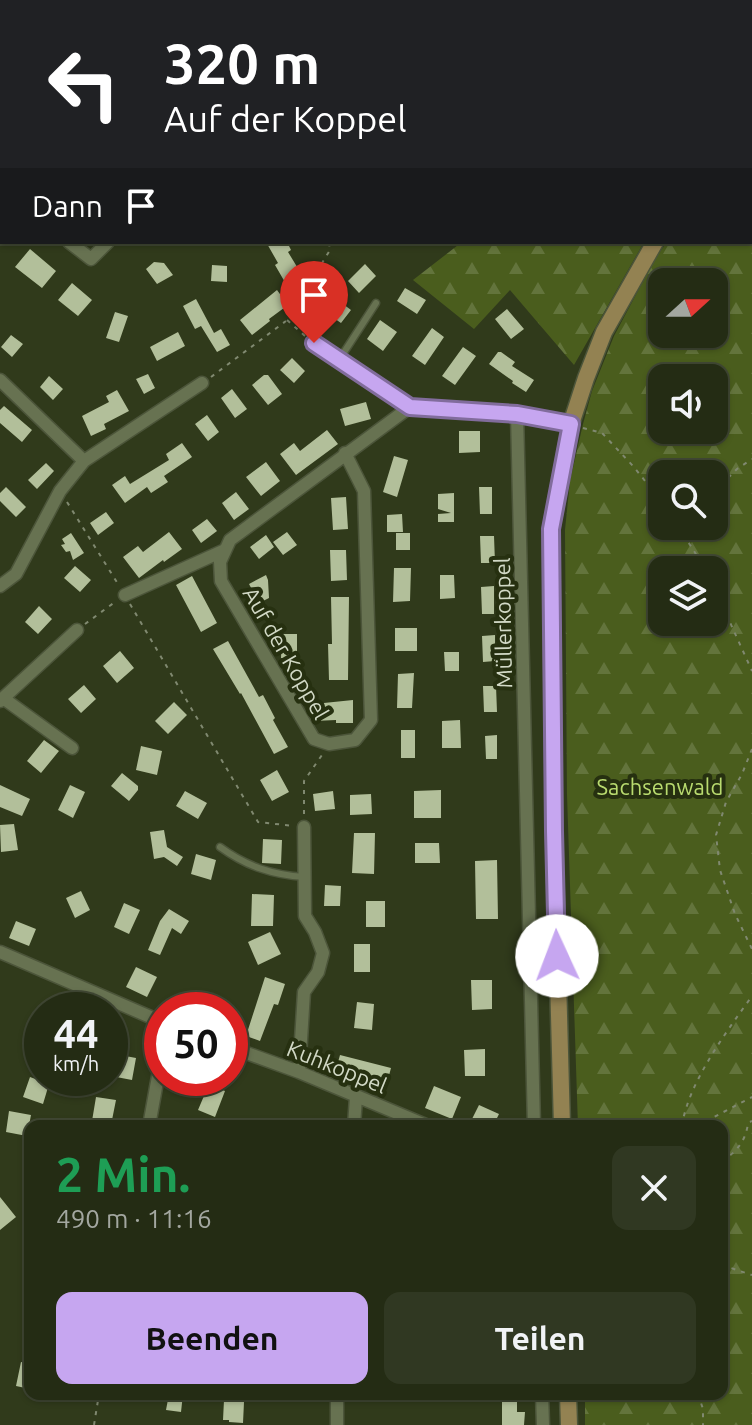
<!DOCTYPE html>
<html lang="de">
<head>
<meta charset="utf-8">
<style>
	:root { --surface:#242c14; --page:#303822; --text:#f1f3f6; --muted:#a3a7a0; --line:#414834; --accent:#c6a6f0 }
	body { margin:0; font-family:Ubuntu,sans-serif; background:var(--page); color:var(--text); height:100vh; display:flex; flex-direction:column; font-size:30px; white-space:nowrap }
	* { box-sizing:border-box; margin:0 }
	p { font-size:26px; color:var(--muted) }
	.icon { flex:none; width:44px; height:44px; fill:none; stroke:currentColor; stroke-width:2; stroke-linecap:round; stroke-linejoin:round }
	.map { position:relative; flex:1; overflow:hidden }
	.side { position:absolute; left:24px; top:1120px; width:704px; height:280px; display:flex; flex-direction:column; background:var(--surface); border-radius:16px; box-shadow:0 2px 6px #0004,0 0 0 2px var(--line) }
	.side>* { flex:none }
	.top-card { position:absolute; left:0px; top:0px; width:752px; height:244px; box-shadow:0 2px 6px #0004,0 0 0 2px var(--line); background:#202124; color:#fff; overflow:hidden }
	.needle { width:52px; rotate:69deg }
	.controls { position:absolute; left:648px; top:268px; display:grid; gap:16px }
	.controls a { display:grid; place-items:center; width:80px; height:80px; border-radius:16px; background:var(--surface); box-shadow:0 2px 6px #0004,0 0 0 2px var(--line); font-size:40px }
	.speed { position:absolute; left:24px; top:992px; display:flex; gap:16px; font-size:40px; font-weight:700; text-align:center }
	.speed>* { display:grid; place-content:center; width:104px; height:104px; border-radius:50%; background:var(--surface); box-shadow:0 2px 6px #0004,0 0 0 2px var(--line); line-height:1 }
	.speed small { font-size:20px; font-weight:400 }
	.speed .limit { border:12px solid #d22; background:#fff; color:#111 }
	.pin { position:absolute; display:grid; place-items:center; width:68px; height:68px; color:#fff; margin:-82px -34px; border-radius:50% 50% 50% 0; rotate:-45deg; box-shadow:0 0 8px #0007 }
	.pin .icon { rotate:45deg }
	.me { position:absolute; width:88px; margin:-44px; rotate:358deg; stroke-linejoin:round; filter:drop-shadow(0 0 6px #0008) }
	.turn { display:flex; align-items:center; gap:28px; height:168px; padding:0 32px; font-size:36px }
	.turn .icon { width:104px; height:104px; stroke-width:2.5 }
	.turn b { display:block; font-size:56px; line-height:68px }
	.then { display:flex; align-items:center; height:76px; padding:0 32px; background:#0003; gap:16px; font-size:30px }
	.round { display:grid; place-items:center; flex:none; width:84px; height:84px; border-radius:16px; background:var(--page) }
	.headline { display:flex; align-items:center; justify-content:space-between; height:136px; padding:0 32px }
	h1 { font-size:48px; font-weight:700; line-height:60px; color:#1e9e55 }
	.cta { display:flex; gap:16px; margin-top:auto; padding:16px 32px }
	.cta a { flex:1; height:92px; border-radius:16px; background:var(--accent); color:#111; font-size:32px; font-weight:700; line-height:92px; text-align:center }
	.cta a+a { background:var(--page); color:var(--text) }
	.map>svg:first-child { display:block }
	.forest { fill:url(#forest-firs); fill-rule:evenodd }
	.building { fill:#b2bf9a }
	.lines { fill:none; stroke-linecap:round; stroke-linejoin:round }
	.lane-casing { stroke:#4c553a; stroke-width:9 }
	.street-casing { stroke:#4c553a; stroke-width:15 }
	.secondary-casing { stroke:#4c553a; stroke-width:19 }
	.path { stroke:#808970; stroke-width:2; stroke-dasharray:4 6; stroke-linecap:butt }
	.lane { stroke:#677251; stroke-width:6 }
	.street { stroke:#677251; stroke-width:12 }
	.secondary { stroke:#938252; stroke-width:16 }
	.route-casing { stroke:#816c9c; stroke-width:20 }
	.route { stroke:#c6a6f0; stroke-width:14 }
	.labels { text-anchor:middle; stroke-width:8; stroke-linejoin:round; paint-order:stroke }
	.street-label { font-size:22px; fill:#d2d9c6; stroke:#263010 }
	.park-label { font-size:22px; fill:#b9db6f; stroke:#263010 }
</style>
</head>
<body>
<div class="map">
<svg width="752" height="1425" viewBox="0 0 752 1425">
	<defs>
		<pattern id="forest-firs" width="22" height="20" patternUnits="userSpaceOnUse" patternTransform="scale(2)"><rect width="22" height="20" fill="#4a5d1d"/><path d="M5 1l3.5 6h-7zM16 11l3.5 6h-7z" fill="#63743c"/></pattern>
	</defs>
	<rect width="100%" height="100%" fill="#303a1b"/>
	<path class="forest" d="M752,121v1304h-167v-31h137v-268h-144l-11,-332 -2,-264 5,-49 13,-57 9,-33 22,-55 42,-79 11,-15h83v-118zM662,282h52v52h-52zM662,378h52v52h-52zM662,474h52v52h-52zM662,570h52v52h-52z
		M462,242h182l-70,123 -64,-75 -36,39 -61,-49z"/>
	<path class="building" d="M266,242h21l4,8 -3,2 14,23 -16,9 -11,-19 3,-2z
		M30,249l26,22 -14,17 -27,-21z
		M154,262l10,1 9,12 -16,9 -11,-15z
		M365,264l11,12 -17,17 -11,-12z
		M212,265l15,1v16l-16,-1z
		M72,283l20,17 -14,16 -20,-16z
		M405,288l21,12 -9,14 -20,-13z
		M277,290l11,15 -19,14 1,2 -18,14 -12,-15z
		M335,298l16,12 -10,13 -16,-11z
		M196,299l18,34 7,-4 9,16 -13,7 -16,-26 -6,3 -12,-23z
		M507,309l17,20 -13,10 -16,-20z
		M115,312l13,4 -9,26 -13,-4z
		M380,320l17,12 -14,19 -16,-12z
		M432,328l12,9 -19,28 -13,-9z
		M178,332l7,14 -28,15 -7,-14z
		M11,335l12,9 -11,13 -11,-10z
		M463,347l13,9 -21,29 -13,-9z
		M498,352h3l14,10 -3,4 22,14 -8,12 -14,-9 1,-2 -24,-17z
		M292,358l13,13 -11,12 -14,-13z
		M148,374l7,14 -11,6 -8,-15z
		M264,375h4l14,19 -14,11 -16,-20z
		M49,376l14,13 -10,11 -13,-13z
		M232,389l15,20 -12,9 -14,-20z
		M117,390l12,21 -25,13 2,5 -15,7 -9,-20 27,-14 -3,-6z
		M366,402l5,17 -26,7 -5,-17z
		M4,406l28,24 -10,12 -22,-19v-13z
		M207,415l12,17 -11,9 -13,-17z
		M327,430l11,14 -42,31 -16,-21 14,-11 6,8z
		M459,431h21v21l-21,1z
		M182,443l10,14 -28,19 4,6 -17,11 -4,-6 -22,16 -13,-18 13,-9 5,8 39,-24 -3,-6z
		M394,456l14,4 -11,37 -14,-5z
		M266,462l14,19 -19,15 -15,-19z
		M46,463l8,8 -17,18 -9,-9z
		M6,487l20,20 -10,10 -16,-16v-8z
		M479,487h13v27h-12z
		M236,492l13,17 -15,11 -12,-17z
		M454,493v29h-16v-8l13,-1 -13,-4v-15z
		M346,497l2,32 -15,1 -2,-32z
		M106,512l8,11 -16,12 -8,-12z
		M402,514l1,18h-16v-17z
		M207,519l10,12 -16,12 -9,-13z
		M169,532l13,17 -18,13 -1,-2 -24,18 -16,-21 15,-11 5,6z
		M287,532l10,13 -14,10 -10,-13z
		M71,533l13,20 -11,7 -3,-9 -4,1 -5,-7 4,-1 -3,-5z
		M396,533h14v17h-14z
		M266,535l8,12 -15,12 -9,-12z
		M480,536h14l1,27h-14z
		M330,550h16l1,30 -16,1z
		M75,566l16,14 -11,12 -16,-14z
		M394,568h17l-1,33 -17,1z
		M266,575l2,5 1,18 -10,5 -10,-19z
		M440,575h14l1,23 -15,1z
		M192,576l25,47 -16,9 -25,-47z
		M494,586v28h-12l-1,-27z
		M331,597h18l-1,83h-19l-1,-36h4z
		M39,606l13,13 -14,15 -13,-12z
		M395,628h22v23h-22z
		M282,634h15v24h-16z
		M495,635v26l-12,1 -1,-26z
		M228,641l31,56 4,-2 12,23 -2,2 15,27 -14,7 -33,-61 -1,1 -27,-45z
		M120,651l14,17 -17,15 -14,-17z
		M444,652h15v19h-14z
		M414,673l-2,35h-15l1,-34z
		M84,685l12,14 -15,14 -13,-14z
		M483,686h13l1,26h-13z
		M353,700v23h-17v-3l-22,1v-17z
		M174,702l13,13 -19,19 -13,-13z
		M460,720l1,28h-19v-27z
		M401,730h14v28h-14z
		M497,735v24h-11l-1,-23z
		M44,740l15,11 -18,22 -14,-12z
		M141,746l21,5 -5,24 -21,-5z
		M277,770l12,22 -17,9 -12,-21z
		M122,773l16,13v4l-9,11 -18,-15z
		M0,785l30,14 -8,17 -22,-9z
		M70,785l15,7 -12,26 -15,-8z
		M441,790v28h-27v-27z
		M185,791l22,12 -9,16 -22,-13z
		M333,791l2,18 -20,2 -2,-17z
		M371,794l1,20 -22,1v-20z
		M14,824l4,26 -17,2 -1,-27z
		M164,830l3,17 16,10 -6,9 -13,-9 -10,2 -4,-27z
		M354,833h21l-1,41 -22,-1z
		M263,839l19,1 -1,24 -19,-1z
		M415,843h24l1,20h-25z
		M196,854l20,6 -5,20 -20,-6z
		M497,860l1,59h-22l-1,-58z
		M325,885l16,1 -1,20h-16z
		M81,891l9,19 -15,8 -9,-20z
		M252,894l22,1 -1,31h-22z
		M366,901h19v26h-19z
		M124,903l16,7 -11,24 -15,-7z
		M169,909l20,12 -8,13 -9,-6 -12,27 -12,-5 12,-29z
		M16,921l20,8 -7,17 -20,-8z
		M270,932l11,22 -23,11 -10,-23z
		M354,944h16v28h-16z
		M136,967l21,10 -10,20 -21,-10z
		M265,977l20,7 -7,21 -4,-1 -14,37 -14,-5z
		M471,980h21v29l-20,1z
		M357,1002l17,2 -2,26 -18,-2z
		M42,1016v44l-10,-21z
		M485,1049v27h-20l-1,-26z
		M115,1054l21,4 -4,22 -21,-4z
		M340,1055l51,13 -5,19 -51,-14z
		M30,1077l19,7 -6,20 -20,-7z
		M209,1084l16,7 -10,26 -17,-7z
		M434,1086l27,11 -9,22 -27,-11z
		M96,1097l20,3 -5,25 -19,-4z
		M479,1105l20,9 -6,12h-17l-6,-3z
		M9,1111l22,4 -4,21 -21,-4z
		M0,1197l16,20 -16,13z
		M21,1362l9,2v25l-14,-3z
		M169,1394h14l-2,18 -15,-2z
		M502,1394h15v18h8l-1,13h-22z
		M224,1400l20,2 -1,21 -14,-1v-2h-6z"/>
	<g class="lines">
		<g class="lane-casing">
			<path id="lane" d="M339,360l37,-57
				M220,847c26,19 52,28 85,30"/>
		</g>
		<g class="street-casing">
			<path id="street" d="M396,0l1,2
				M589,0l1,2
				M143,2l1,-2
				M281,2l3,-2
				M620,2l3,-2
				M0,189l2,1
				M69,242l22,17 17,-17
				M314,343l96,64 107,7 54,10
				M0,380l84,81
				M517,414l17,712
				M345,453l19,38 7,229 -16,20 -26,4 -15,-5 -93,-158 -1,-19 10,-22 180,-133
				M0,586l16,-12 44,-83 24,-30 118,-78
				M125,595l100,-45
				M3,698l69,50
				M0,701l77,-71
				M0,952l162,70
				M230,1047l69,25 129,54
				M299,1072l5,-80 14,-20 5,-19 -8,-21 -10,-16 -1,-89
				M149,1126l13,-72
				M354,1126l2,-29
				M542,1394l1,31
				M337,1425v-31"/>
		</g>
		<g class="secondary-casing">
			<path id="secondary" d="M750,103l2,-2
				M562,1126l-8,-295 -3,-302 20,-105 15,-46 18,-46 51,-90
				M568,1394l1,31"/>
		</g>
		<path class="path" d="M0,17l2,1
			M305,336l-18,-16 43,-70 -1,-8
			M211,377l75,-56
			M583,428l19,5 31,33 29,36
			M714,492l23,-23 15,-10
			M67,502l51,82
			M678,526l28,44
			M714,587l38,84
			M130,604l128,218 36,4
			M85,624l30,-22
			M752,749l-10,25 -16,28 -10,33 4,35 15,44 17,35
			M304,814v-33l18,-26
			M682,1126c6,-43 45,-95 70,-130
			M697,1126l55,-29
			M722,1161c15,-9 24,-21 26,-38l4,-2
			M722,1265l30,10
			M698,1394l5,15v16
			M94,1425l5,-31"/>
		<use href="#lane" class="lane"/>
		<use href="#street" class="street"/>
		<use href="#secondary" class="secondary"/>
	</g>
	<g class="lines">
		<g class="route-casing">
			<path id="route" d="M314,343l96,64 107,7 54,10 -20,105 3,302 3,125"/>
		</g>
		<use href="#route" class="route"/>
	</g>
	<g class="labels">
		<g class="street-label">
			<text transform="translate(503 623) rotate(-91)" y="8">Müllerkoppel</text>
			<text transform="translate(286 653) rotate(60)" y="8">Auf der Koppel</text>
			<text transform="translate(337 1067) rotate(22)" y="8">Kuhkoppel</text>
		</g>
		<g class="park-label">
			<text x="660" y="795">Sachsenwald</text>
		</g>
	</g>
</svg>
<div class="controls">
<a><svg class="needle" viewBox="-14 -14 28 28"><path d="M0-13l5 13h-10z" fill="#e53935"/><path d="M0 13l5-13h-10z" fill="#a3a7a0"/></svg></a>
<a><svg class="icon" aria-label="sound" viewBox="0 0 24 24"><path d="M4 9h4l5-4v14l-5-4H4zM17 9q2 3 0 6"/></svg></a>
<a><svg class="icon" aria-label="search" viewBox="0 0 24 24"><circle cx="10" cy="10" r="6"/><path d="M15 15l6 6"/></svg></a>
<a><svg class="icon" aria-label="layers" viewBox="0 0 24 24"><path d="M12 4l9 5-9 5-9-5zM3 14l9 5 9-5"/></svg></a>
</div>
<div class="speed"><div>44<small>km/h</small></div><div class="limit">50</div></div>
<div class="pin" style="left:314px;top:343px;background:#d93025"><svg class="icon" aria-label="arrive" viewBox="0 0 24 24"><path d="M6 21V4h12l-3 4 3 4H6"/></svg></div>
<svg class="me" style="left:557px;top:956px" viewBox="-20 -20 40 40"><circle r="19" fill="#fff"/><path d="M0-13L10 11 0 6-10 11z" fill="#c6a6f0"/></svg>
<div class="top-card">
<div class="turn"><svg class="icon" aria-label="left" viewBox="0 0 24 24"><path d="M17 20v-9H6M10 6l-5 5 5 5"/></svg><div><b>320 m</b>Auf der Koppel</div></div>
<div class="then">Dann<svg class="icon" aria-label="arrive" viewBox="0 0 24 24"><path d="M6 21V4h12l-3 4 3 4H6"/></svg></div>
</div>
<section class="side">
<div class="headline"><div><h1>2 Min.</h1><p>490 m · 11:16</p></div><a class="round"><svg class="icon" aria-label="close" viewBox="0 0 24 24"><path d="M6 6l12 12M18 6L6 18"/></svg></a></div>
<div class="cta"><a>Beenden</a><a>Teilen</a></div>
</section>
</div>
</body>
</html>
